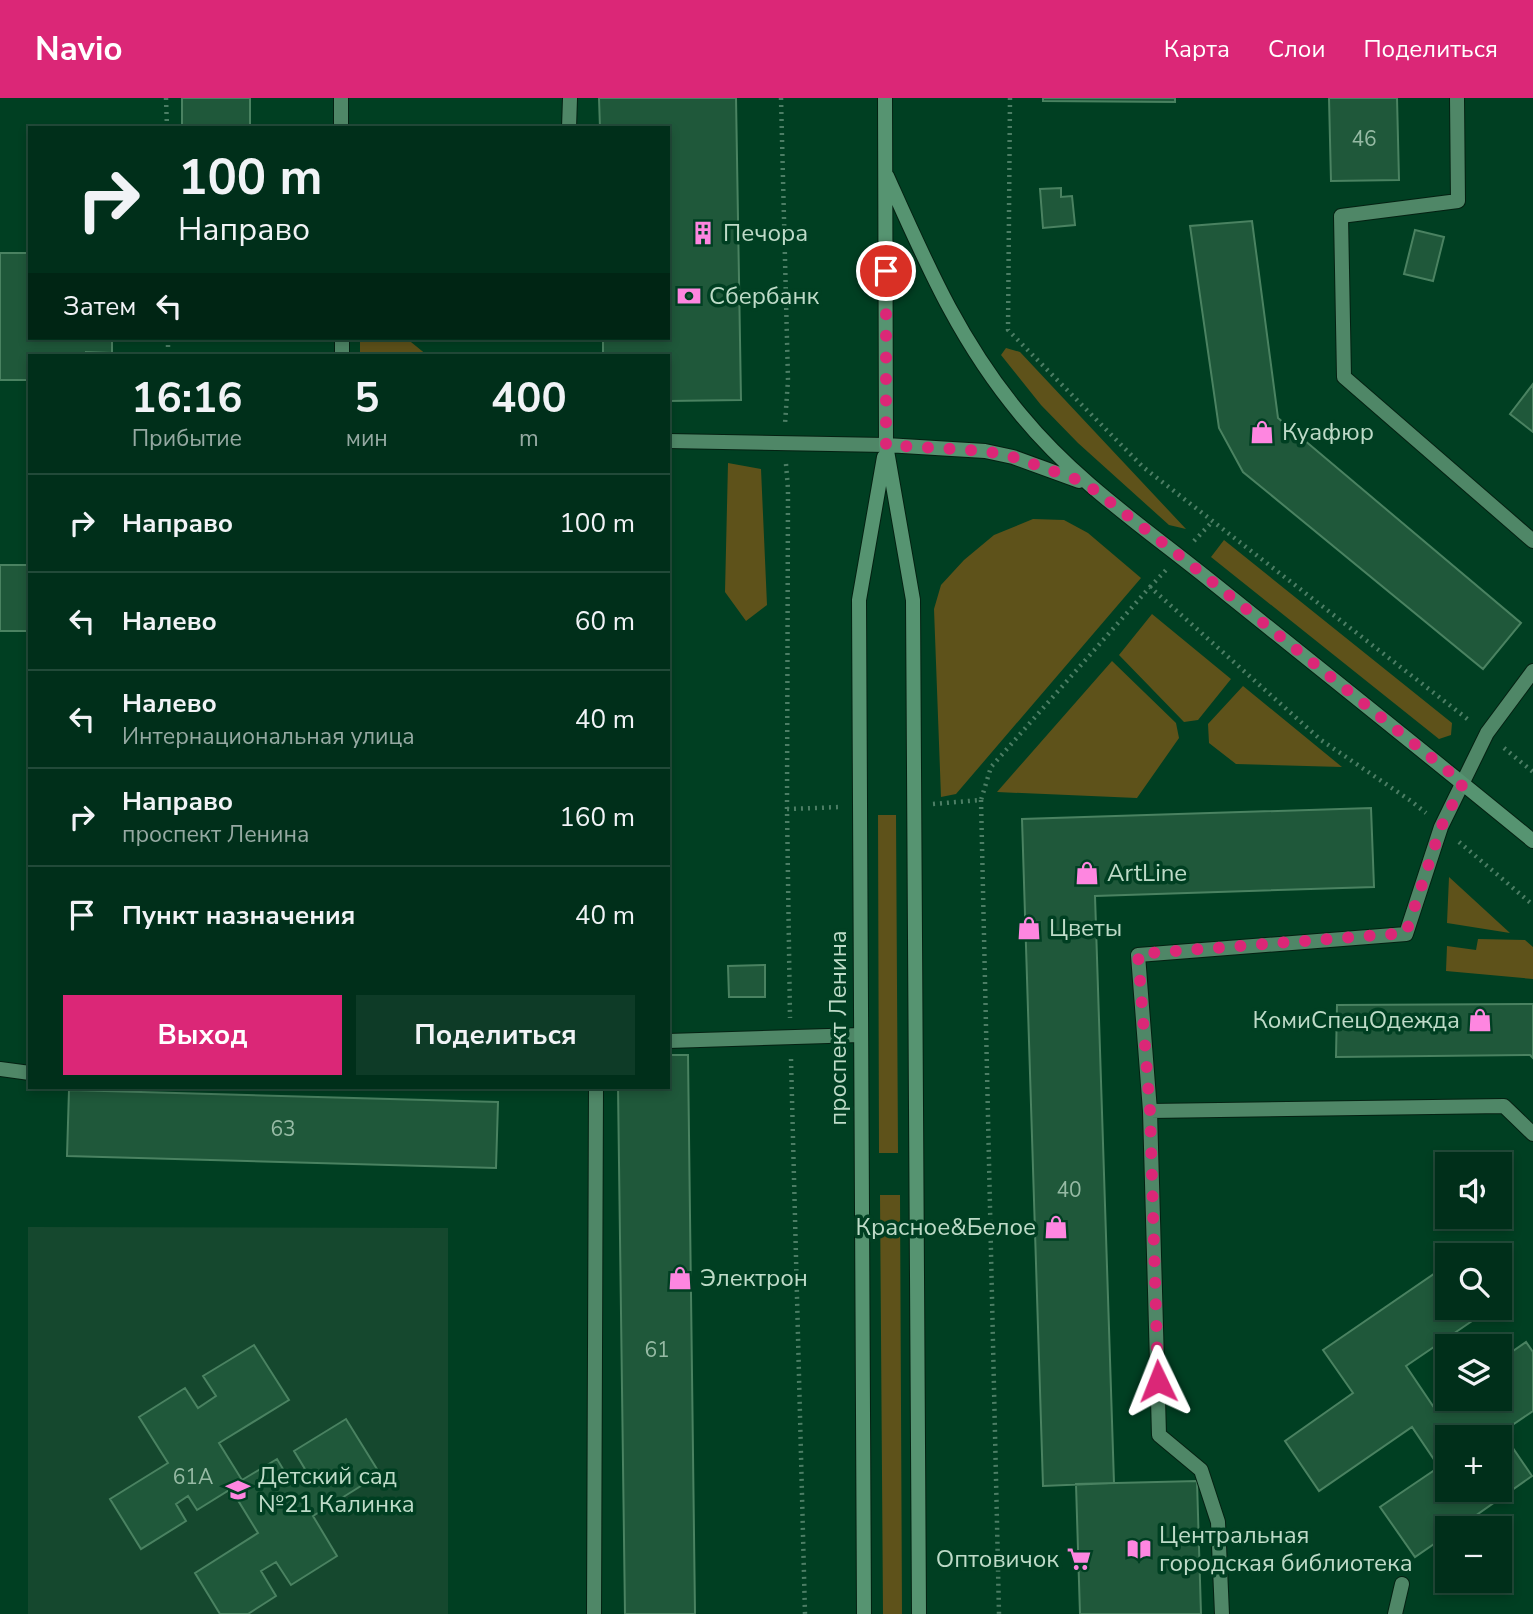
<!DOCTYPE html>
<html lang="ru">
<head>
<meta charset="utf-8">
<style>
	:root { --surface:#002f1a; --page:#0e3b27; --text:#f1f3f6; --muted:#95a9a2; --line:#224a39; --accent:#db2777 }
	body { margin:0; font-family:"Nunito Sans",sans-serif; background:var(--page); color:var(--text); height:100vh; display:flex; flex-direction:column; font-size:26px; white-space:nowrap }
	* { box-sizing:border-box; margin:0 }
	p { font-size:23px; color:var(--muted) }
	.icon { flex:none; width:38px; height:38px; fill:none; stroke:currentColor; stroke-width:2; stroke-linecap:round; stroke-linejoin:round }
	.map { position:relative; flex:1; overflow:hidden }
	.side { position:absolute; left:28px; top:256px; width:642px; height:735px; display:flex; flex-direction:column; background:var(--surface); border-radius:0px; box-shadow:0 4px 10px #0003,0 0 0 2px var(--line) }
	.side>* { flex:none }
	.banner { position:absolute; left:28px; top:28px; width:642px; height:214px; border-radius:0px; box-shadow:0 4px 10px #0003,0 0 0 2px var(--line); background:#002f1a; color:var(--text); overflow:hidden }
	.tools { position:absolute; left:1435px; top:1054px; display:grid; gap:14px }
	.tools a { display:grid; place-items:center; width:77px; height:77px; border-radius:0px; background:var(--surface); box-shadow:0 4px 10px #0003,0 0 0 2px var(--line); font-size:35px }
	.pin { position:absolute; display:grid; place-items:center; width:60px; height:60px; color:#fff; margin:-30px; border:4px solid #fff; border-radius:50%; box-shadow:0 2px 7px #0007 }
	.me { position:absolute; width:77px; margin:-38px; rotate:358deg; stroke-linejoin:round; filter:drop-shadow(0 0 5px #0008) }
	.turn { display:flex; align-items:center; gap:24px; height:147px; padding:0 35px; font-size:32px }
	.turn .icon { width:91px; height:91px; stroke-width:2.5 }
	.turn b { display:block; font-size:49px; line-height:60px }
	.then { display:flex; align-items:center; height:66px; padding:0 35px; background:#0003; gap:14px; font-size:26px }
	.eta { display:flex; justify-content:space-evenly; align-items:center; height:119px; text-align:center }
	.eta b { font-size:42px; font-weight:700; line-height:49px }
	.action { display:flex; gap:14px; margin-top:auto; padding:14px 35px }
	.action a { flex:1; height:80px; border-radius:0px; background:var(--accent); color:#fff; font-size:28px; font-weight:700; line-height:80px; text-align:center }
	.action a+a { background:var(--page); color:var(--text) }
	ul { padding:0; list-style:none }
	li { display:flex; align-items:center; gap:21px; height:98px; padding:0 35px; border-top:2px solid var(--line) }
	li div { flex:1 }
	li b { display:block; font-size:26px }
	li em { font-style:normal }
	header { display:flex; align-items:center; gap:42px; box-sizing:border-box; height:98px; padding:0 35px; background:var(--accent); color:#fff }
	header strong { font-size:33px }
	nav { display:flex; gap:38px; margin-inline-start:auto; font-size:24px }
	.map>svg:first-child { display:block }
	.built { fill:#15482e }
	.green { fill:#5e521a }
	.building { fill:#1f583a; stroke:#4a8261; stroke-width:2; fill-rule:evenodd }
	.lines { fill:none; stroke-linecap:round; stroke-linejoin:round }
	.lane-casing { stroke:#042112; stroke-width:16 }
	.secondary-casing { stroke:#042112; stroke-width:16 }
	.path { stroke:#4c7e65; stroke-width:4.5; stroke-dasharray:2 5; stroke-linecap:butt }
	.lane { stroke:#4f8767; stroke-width:14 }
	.secondary { stroke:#569471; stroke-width:14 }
	.route { stroke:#db2777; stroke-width:12; stroke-dasharray:0 21.6 }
	.labels { text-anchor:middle; stroke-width:7; stroke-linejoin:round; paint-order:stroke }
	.number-label { font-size:21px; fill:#96baa4 }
	.poi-label { font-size:24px; fill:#bedbc8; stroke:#003f22; text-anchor:start }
	.street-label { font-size:24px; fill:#bedbc8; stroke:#003f22 }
</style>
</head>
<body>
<header>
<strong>Navio</strong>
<nav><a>Карта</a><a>Слои</a><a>Поделиться</a></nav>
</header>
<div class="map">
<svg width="1533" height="1516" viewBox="0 0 1533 1516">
	<rect width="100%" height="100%" fill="#003f22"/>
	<path class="built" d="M28,1129l420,1v386h-420z"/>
	<path class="green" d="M360,240h46l21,17h-67z
		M1006,250l14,4 166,177 -17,-4 -91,-82 -37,-38 -40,-50z
		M728,365l33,6 6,136 -21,16 -21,-29z
		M1033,421l31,1 24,13 53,45 -185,216 -15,3 -7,-188 7,-24 23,-25 30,-25z
		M1224,442l228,183 -1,12 -12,4 -228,-182z
		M1152,516l79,65 -33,41 -14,2 -65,-67z
		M1112,563l64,62 3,15 -42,60 -140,-6z
		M1243,588l99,81 -106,-3 -27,-21 -1,-19z
		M878,717h18l2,338h-19z
		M1449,779l61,56 -63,-10z
		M1478,841l47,1 8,7v32l-87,-8 1,-25 29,4z
		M880,1097h20l2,419h-19z"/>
	<path class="building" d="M182,0h68v30h-68z
		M599,0h137l5,302 -73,1v-46h-65v-17h65v-210h-68z
		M1043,0h132v4l-132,-1z
		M1329,0h68l2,82 -68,1z
		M1061,90v9l11,-1 3,29 -32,3 -3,-39z
		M1252,123l26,197 243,205 -38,46 -240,-197 -24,-44 -29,-202z
		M1415,132l29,7 -11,44 -29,-7z
		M0,155h30v85h82v15l-26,-1v3h-56v25h-30z
		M1533,286v48l-23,-18z
		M0,467h30v66h-30z
		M1371,710l3,79 -279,9 19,587 -71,3 -21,-667z
		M765,867v32h-36l-1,-31z
		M1533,906v54l-3,-3 -194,2 1,-52z
		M668,957h20l7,559h-70l-7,-527h50z
		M69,992l429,12 -2,66 -429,-12z
		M1441,1171l6,9v29h21l7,12 -69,47 27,40 14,-10v2h53v-38l26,-18 7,10v59l-31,21 30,44 -74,52h-11v7l-32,22 -35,-50 59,-40 -27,-40 -93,64 -34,-50 68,-48 -30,-43zM1447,1339h53v52h-53z
		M254,1247l35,55 -70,43 23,37 35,-21 15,25 16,-10 -14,-23 52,-32 34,55 -67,42 24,40 -46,29 -15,-23 -15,9 15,25 -28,18h-28l-25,-41 63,-40 -27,-44 -34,21 -9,-14 -12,8 10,17 -45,28 -31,-50 58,-36 -29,-46 46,-29 13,20 18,-12 -13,-20z
		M1197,1383l4,133h-121l-4,-130z"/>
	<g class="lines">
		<g class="lane-casing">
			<path id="lane" d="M341,0v30
				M1457,0l1,103 -117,15 3,161 189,164
				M569,30l1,-30
				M342,240v17
				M668,343l218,4
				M668,943l193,-6
				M0,971l30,4
				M1150,1013l354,-5 29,28
				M594,1516l2,-527
				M1222,1516l-4,-92 -17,-52 -42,-35 -9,-324 -12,-156 268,-21 35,-107 46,-94 46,-62
				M1395,1516l7,-30"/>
		</g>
		<g class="secondary-casing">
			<path id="secondary" d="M885,0l1,347 27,155 6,1014
				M887,78c39,87 72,165 134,239 55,67 124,113 191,167 107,86 215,172 321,259
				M886,347l99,6 28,6 66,24
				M864,1516l-5,-1014 25,-143"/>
		</g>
		<path class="path" d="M166,0l1,30
			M781,0l7,282 -3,44
			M1010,0l-2,232 135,137 327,254
			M168,240v17
			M786,366l2,25 -1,320 3,209
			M1194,443l19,-20
			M1150,489l16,-17
			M1504,650l29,24
			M981,702l18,814
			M933,706l48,-4 10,-33 159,-180 171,153 90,61 15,12
			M787,711l54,-2
			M1459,744l74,63
			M791,961l14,555"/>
		<use href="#lane" class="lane"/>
		<use href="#secondary" class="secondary"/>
	</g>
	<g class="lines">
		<path class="route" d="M886,173v174l99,6 28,6 71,25 96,74 283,227 -22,44 -35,106 -268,21 12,157 8,270"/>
	</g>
	<defs>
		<g id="building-bare" transform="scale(1.89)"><path d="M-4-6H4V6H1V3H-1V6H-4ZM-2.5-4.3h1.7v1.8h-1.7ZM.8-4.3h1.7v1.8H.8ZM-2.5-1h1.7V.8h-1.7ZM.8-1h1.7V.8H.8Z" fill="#fe86e0" stroke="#003f22" stroke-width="2.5" paint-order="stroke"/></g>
		<g id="bank-bare" transform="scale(1.89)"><path d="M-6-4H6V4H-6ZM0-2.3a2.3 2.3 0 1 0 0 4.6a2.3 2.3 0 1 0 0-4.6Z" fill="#fe86e0" stroke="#003f22" stroke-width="2.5" paint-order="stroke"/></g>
		<g id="shop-bare" transform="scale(1.89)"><path d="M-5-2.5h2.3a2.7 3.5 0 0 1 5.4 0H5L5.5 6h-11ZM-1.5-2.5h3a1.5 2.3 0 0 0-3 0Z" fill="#fe86e0" stroke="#003f22" stroke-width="2.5" paint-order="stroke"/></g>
		<g id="school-bare" transform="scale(1.89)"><path d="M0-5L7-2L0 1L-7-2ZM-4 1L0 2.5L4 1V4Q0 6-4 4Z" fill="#fe86e0" stroke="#003f22" stroke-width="2.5" paint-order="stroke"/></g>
		<g id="library-bare" transform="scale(1.89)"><path d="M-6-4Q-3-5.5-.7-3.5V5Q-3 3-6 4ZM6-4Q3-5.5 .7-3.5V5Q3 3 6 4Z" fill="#fe86e0" stroke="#003f22" stroke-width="2.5" paint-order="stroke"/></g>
		<g id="supermarket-bare" transform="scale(1.89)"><path d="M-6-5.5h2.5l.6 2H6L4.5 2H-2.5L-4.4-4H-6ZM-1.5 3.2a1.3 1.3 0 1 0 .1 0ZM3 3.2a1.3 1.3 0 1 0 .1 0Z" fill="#fe86e0" stroke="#003f22" stroke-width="2.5" paint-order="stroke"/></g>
	</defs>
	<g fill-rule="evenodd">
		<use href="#building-bare" x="703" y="135"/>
		<use href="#bank-bare" x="689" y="198"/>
		<use href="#shop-bare" x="1262" y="334"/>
		<use href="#shop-bare" x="1087" y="775"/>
		<use href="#shop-bare" x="1029" y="830"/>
		<use href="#shop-bare" x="1480" y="922"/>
		<use href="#shop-bare" x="1056" y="1129"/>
		<use href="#shop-bare" x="680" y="1180"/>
		<use href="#school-bare" x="238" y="1392"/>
		<use href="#library-bare" x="1139" y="1451"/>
		<use href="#supermarket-bare" x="1079" y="1461"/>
	</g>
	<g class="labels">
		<g class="number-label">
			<text x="1364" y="48">46</text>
			<text x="283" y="1038">63</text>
			<text x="1069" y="1099">40</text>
			<text x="657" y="1259">61</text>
			<text x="193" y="1386">61А</text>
		</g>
		<g class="poi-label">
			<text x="723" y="143">Печора</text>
			<text x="709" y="206">Сбербанк</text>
			<text x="1282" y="342">Куафюр</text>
			<text x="1107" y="783">ArtLine</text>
			<text x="1049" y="838">Цветы</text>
			<text x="1460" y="930" text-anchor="end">КомиСпецОдежда</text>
			<text x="1036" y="1137" text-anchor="end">Красное&amp;Белое</text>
			<text x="700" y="1188">Электрон</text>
			<text x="258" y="1386">Детский сад<tspan x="258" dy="28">№21 Калинка</tspan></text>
			<text x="1159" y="1445">Центральная<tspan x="1159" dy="28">городская библиотека</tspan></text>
			<text x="1059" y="1469" text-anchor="end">Оптовичок</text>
		</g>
		<g class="street-label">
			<text transform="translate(838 930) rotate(-90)" y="8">проспект Ленина</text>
		</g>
	</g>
</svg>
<div class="tools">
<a><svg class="icon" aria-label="sound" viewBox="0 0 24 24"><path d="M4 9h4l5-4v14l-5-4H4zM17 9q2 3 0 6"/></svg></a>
<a><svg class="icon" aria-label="search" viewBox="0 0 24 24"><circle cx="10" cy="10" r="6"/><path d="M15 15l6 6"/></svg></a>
<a><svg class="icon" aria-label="layers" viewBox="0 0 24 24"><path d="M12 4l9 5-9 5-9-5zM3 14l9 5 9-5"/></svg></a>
<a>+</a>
<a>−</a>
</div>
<div class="pin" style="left:886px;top:173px;background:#d93025"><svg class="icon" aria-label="arrive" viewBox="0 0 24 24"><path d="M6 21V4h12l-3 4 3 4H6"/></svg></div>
<svg class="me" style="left:1158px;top:1283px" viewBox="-20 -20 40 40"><path d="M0-17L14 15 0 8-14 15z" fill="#db2777" stroke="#fff" stroke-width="4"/></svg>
<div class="banner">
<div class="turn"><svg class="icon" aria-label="right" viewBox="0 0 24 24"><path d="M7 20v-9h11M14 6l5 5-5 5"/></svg><div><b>100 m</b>Направо</div></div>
<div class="then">Затем<svg class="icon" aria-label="left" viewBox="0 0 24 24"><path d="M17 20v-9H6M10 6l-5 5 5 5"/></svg></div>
</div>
<section class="side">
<div class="eta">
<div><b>16:16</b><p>Прибытие</p></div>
<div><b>5</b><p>мин</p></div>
<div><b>400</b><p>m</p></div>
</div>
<ul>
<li><svg class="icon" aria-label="right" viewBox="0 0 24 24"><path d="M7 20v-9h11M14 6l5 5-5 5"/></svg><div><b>Направо</b></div><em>100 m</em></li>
<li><svg class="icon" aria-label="left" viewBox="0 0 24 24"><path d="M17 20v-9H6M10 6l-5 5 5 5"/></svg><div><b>Налево</b></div><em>60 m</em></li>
<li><svg class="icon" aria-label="left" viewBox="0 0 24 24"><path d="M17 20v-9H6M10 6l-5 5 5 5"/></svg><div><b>Налево</b><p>Интернациональная улица</p></div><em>40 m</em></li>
<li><svg class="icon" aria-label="right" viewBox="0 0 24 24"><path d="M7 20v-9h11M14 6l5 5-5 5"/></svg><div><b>Направо</b><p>проспект Ленина</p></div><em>160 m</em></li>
<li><svg class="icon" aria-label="arrive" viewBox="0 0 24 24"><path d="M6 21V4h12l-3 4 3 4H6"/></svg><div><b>Пункт назначения</b></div><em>40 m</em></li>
</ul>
<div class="action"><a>Выход</a><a>Поделиться</a></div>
</section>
</div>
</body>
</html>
